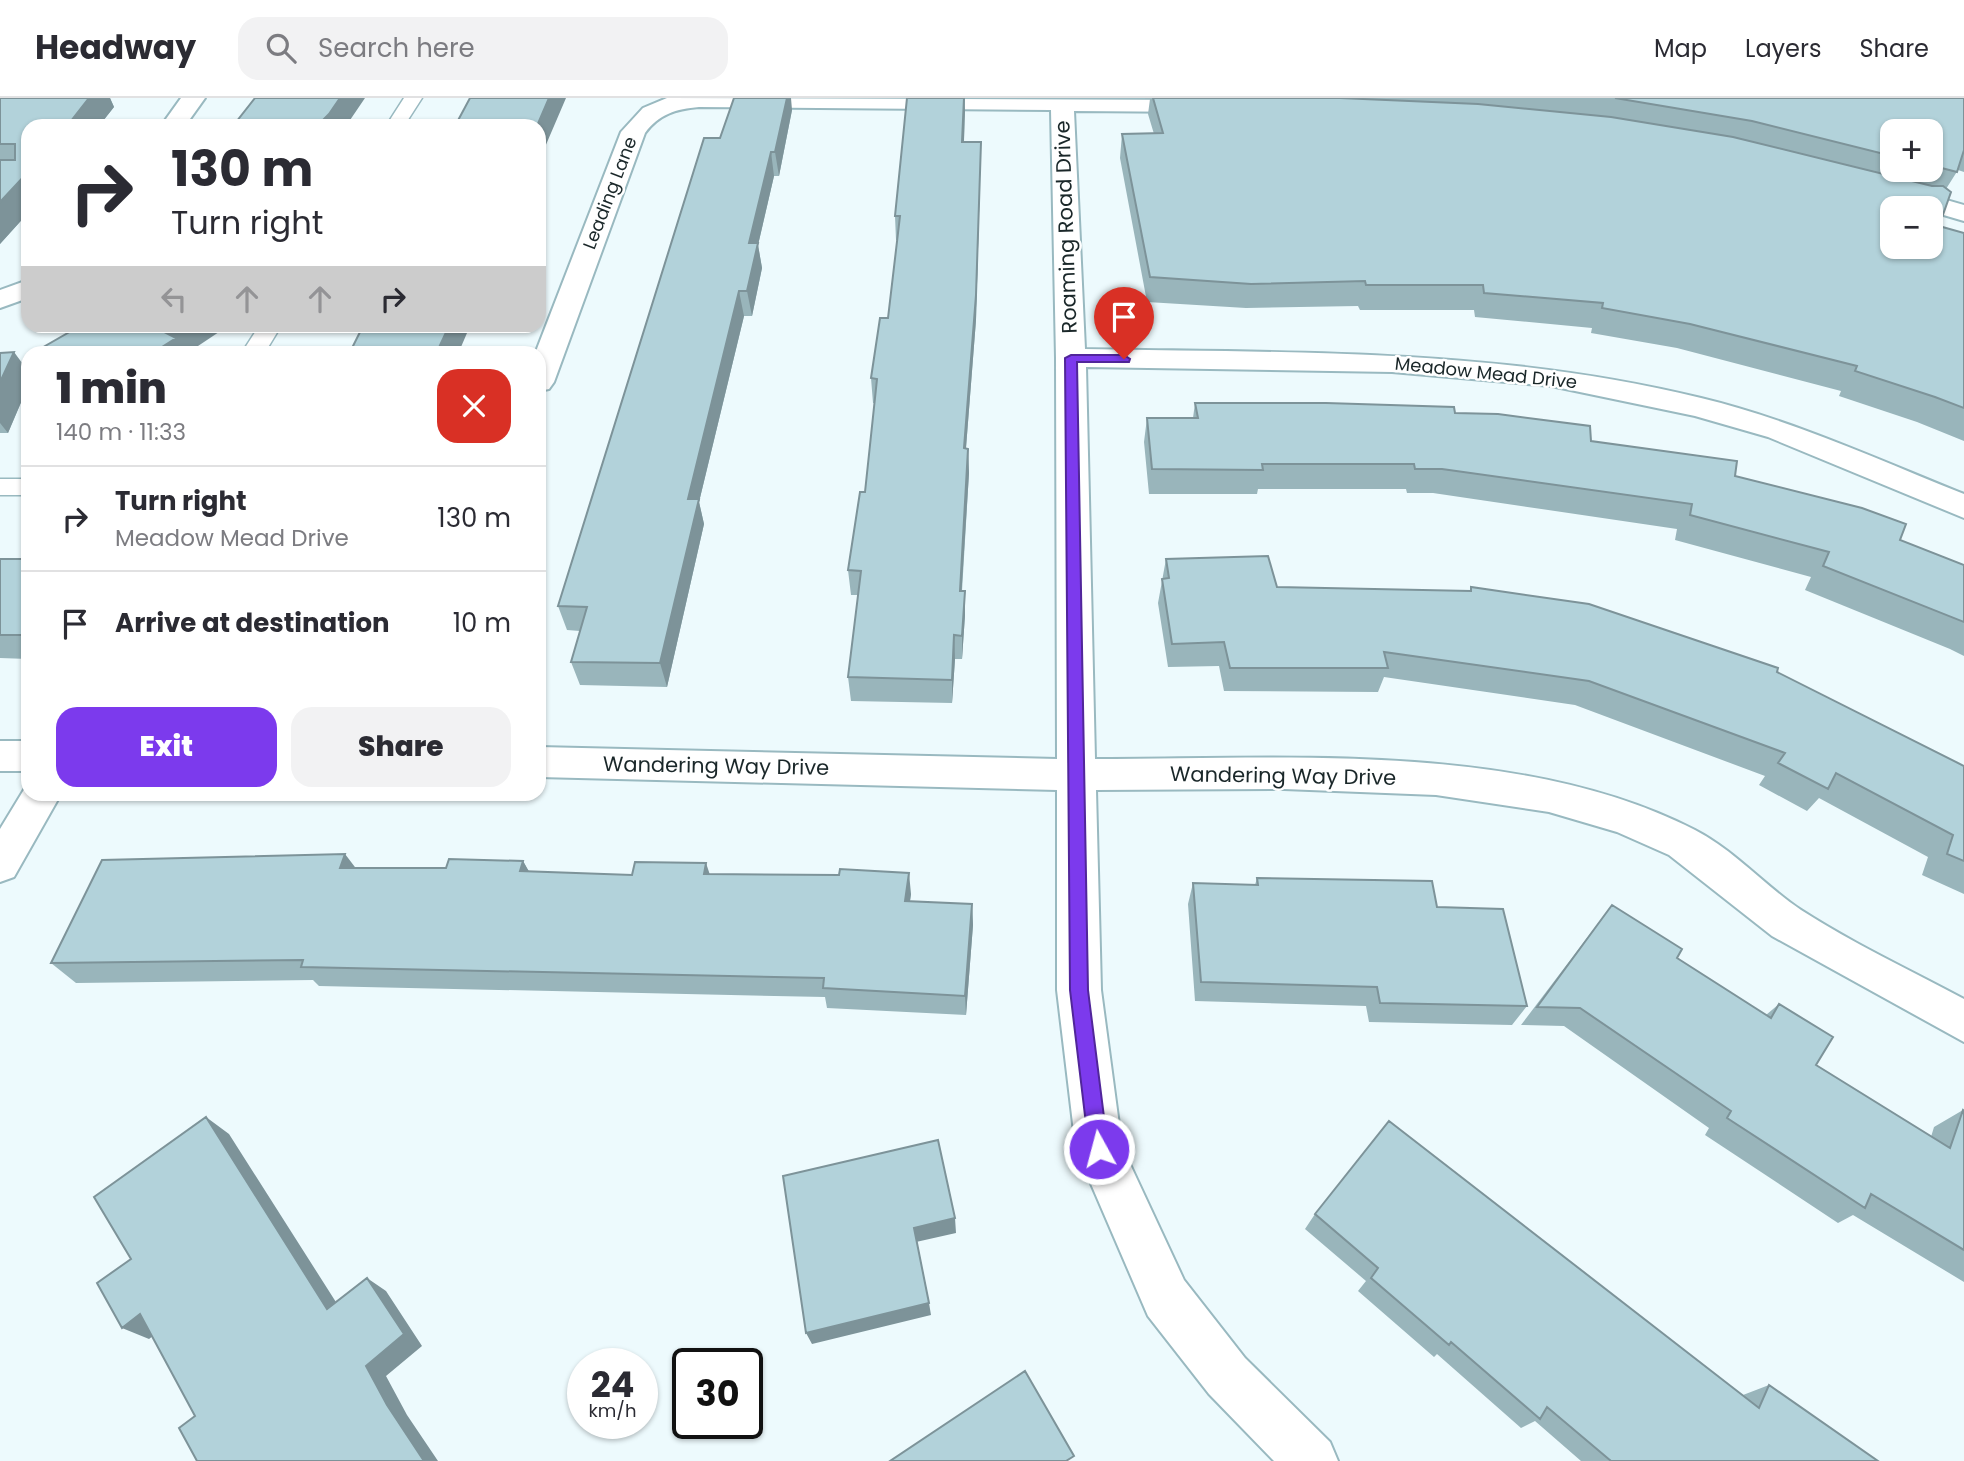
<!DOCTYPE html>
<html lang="en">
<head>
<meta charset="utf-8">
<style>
	:root { --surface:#fff; --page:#f2f2f3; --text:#2b2b33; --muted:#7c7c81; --line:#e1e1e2; --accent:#7c3aed }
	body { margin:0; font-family:Poppins,sans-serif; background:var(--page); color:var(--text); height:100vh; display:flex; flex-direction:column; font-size:26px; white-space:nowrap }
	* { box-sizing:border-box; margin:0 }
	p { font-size:23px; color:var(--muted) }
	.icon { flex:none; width:38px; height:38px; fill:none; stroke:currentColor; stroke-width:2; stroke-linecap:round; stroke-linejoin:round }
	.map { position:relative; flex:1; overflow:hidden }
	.details { position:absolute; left:21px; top:248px; width:525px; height:455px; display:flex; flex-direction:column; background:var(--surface); border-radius:21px; box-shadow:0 2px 5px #0004 }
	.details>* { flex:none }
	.top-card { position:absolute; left:21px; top:21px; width:525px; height:214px; border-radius:21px; box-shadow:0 2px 5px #0004; background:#fff; color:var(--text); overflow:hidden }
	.buttons { position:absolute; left:1880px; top:21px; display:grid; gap:14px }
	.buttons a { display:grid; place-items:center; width:63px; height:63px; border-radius:14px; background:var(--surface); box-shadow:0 2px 5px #0004; font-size:35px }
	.speed { position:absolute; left:567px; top:1250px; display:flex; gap:14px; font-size:35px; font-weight:700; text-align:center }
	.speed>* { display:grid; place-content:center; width:91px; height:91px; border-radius:50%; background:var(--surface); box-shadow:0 2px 5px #0004; line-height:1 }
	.speed small { font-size:18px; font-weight:400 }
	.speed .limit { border:4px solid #111; border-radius:10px; background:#fff; color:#111 }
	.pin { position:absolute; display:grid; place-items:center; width:60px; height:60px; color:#fff; margin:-72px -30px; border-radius:50% 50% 50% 0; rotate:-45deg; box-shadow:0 0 7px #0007 }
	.pin .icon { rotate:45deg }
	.me { position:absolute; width:77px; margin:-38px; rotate:353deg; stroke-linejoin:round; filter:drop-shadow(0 0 5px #0008) }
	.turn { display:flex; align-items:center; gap:24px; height:147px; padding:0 35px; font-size:32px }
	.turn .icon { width:91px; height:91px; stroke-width:2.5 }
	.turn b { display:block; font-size:49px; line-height:60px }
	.lanes { display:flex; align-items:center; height:66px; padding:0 35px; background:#0003; justify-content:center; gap:35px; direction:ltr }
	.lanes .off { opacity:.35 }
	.round { display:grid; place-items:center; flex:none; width:74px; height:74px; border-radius:21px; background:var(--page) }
	.summary { display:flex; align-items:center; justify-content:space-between; height:119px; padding:0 35px }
	h1 { font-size:42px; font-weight:800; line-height:52px }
	.action { display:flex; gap:14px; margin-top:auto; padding:14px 35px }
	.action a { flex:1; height:80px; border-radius:21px; background:var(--accent); color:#fff; font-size:28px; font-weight:800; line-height:80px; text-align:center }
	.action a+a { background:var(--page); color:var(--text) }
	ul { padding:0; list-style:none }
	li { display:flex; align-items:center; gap:21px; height:105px; padding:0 35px; border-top:2px solid var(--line) }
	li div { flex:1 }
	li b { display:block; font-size:26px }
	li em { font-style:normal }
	header { display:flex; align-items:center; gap:42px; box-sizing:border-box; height:98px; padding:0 35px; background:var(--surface); border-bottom:2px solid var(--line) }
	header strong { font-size:33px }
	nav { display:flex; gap:38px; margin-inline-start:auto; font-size:24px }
	.search { width:490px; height:63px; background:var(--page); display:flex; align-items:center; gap:18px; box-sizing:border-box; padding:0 24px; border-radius:21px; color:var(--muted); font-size:26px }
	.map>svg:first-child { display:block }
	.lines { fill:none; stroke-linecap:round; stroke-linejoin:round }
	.service-casing { stroke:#99b9c0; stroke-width:3 }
	.minor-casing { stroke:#99b9c0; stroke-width:4 }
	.service { fill:#fff; fill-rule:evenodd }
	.minor { fill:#fff; fill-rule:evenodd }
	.wall { fill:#99b5bb; fill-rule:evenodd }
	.shaded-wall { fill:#7d9399 }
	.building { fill:#b2d2da; stroke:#7d9399; stroke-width:2; fill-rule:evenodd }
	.route { fill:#7c3aed; stroke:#51269a; stroke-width:2 }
	.labels { text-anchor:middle; stroke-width:5; stroke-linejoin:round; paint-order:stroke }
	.far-street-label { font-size:18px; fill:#1a2729; stroke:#fff }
	.street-label { font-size:21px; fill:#1a2729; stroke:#fff }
</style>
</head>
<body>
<header>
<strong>Headway</strong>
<div class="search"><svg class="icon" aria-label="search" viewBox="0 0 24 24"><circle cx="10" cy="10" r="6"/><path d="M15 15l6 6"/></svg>Search here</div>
<nav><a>Map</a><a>Layers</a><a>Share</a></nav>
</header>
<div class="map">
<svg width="1964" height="1363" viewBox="0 0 1964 1363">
	<rect width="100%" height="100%" fill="#edfafd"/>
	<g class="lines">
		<g class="service-casing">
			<path id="service" d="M404,0h18l-18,28h-18z
				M259,228h22l-17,28h-23z
				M0,381h28v16h-28z"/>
		</g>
		<g class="minor-casing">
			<path id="minor" d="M181,0h24l-20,28h-24z
				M667,0l542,2 4,5 -4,5 -8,2 -127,-1 11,238c208,4 413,-1 616,49 91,22 176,61 263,96v24l-196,-81 -73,-21 -144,-30 -159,-14 -306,-5 9,392c190,0 427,-18 600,71 39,20 70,56 106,80 51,33 109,60 163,89v43l-192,-106 -103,-81 -52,-23 -68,-20 -113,-17 -152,-6 -188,1 5,200 21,157 62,133 61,78 85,84 8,19h-64l-65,-67 -61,-78 -72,-167 -19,-159v-200l-518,-13v-30l518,12 -1,-401 -5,-248 -352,-3c-23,2 -40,7 -54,26l-91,249 -5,7 -10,2v-37h-4l86,-222 22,-24z
				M1894,87l70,20v16l-34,-10v-3l-45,-10 -4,-5 4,-5z
				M28,182v18l-28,10v-18z
				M0,643h28v30h-28z
				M28,685v11h33l-47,83 -14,5v-53z"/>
		</g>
		<use href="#service" class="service"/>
		<use href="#minor" class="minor"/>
	</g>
	<path class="wall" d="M0,0h110l4,9 -15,19h-71v87l-28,31z
		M907,0h58l-1,44h17l-5,178 -10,128 2,1 1,24 -7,118h3v24l-3,44h-7l-3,44 -101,-2 -3,-24 10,-82h-7l-3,-25 17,-78 10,-89h-2l-2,-25 17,-60 9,-78h-1l-1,-24z
		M1145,0h819v74l-6,-2 -12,19 -7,37 25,7v208l-47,-19 -78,-26 2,-5 -164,-43 -86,-15 1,-5 -117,-11 -1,-7h-114l-2,-4 -112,2 -99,-6 -27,-144 2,-24h32l-6,-20 2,-15h-5zM1892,33h38v39h-38z
		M792,12l-13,66h-5l-16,69 4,23 -10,48h-8l-45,186 5,22 -37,163 -87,-2 -9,-23 9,-31 -13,-1 -9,-24 162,-468z
		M0,255l28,18v15l-20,47h-8z
		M1195,305l260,10 136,28 144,35 229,89v91l-14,-7 -145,-59 6,-13 -136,-37 2,-11 -244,-36h-26l-1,-4h-148l-1,5h-108l-5,-52 3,-24h46z
		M0,461h28v100l-28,-1z
		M1166,461l111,28 193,4 1,-4 306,85 187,94v128l-42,-19 6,-18 -109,-59 -12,13 -48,-26 6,-9 -190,-71 -191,-28 -6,15 -154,-1 -5,-25 -51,1 -10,-64z
		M523,763l6,11 103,3 78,-1 201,20 -1,7 62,3 1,21 -7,90 -139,-7 -2,-11 -506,-11 -6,-6 -237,3 -25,-20 305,-95h90z
		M1257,780l180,29 90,99 -15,19 -143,-3 -3,-16 -171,-5 -7,-97 5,-21 62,2z
		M1612,807l65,53 89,57 13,-11 37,61 115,72 3,-10 29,-17 1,1v171l-111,-67 -15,8 -133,-88 4,-7 -145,-102 -43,-1z
		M1315,1116l428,181 26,-10 109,76h-297l-46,-40 -14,7 -84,-74 -3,3 -76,-66 8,-10 -61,-52z"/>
	<path class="shaded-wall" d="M89,0h21l4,9 -15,19h-32z
		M340,0h25l-19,28h-29z
		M549,0h17l-27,63v-35h-2z
		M787,0h4l1,12 -13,66 -4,-24z
		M964,0l1,13 -2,55 -1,-24z
		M981,44l-5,178 -12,153v-25z
		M771,54l3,24 -16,69 4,23 -10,48 -5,-25 2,-48z
		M28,74v41l-28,31v-42z
		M739,193l5,25 -45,186 5,22 -37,163 -7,-24 28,-164z
		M177,228h51l-42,28h-35l15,-21z
		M449,228h21l-12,28h-22z
		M14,254l14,19v15l-20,47 -8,-10v-41z
		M968,351l1,24 -9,142v-24z
		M965,493v24l-3,44v-23z
		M954,537l1,24 -3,44v-23z
		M345,756l16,21 -21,-7z
		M523,763l12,21 -15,-11z
		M706,765l7,21 -9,-10z
		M909,775l2,21 -4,27 -2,-20z
		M972,806l1,21 -7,90 -1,-19z
		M206,1019l23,17 119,187 -21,-12z
		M955,1120l1,15 -40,9 -2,-14z
		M367,1180l19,13 36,55 -36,30 21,39 31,46h-14l-37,-56 -21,-39z
		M929,1205l2,12 -119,29 -6,-11z
		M140,1216l26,12 -17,13 -27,-11z"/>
	<path class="building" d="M0,0h89l-22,28h-39v46l-28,30v-42h15v-16h-15z
		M255,0h85l-11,16 -12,12h-84z
		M470,0h79l-12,28h-82z
		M734,0h53l-12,54h-4l-22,91h9l-11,48h-8l-51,208h11l-39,164 -89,-1 16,-55 -29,-1 146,-468h16z
		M907,0h57l-2,44h19l-5,153 -12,153 4,1 -8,142h5l-3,45 -8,-1 -2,45 -104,-3 13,-106 -13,-1 12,-78h5l12,-113 -6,-1 9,-60h8l12,-102h-5z
		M1153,0h187l138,6 133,13 122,20 199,49h11l8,6 -12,34 25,7v175l-29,-11 -80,-26 2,-5 -167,-42 -88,-16 1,-5 -119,-10 -1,-8h-117l-1,-4 -114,3 -101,-7 -28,-143 41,-1zM1892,110h38v39h-38z
		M1615,0h349v52l-7,22 -27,-7v-34h-38v25l-140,-35z
		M80,228h97l-11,7 10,5 -25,16 -118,-1z
		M363,228h86l-13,28h-87z
		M14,254l-14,30v-29z
		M1195,305h131l128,4 1,6 43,1 92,12 1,15 146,20 -2,15 127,32 44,16 -6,16 64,25v57l-141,-56 6,-14 -139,-37 2,-11 -250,-35h-27l-1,-5h-152l1,6 -111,-1 -5,-51h51z
		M1268,458l9,31 194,4v-4l118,17 189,64 -1,4 187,94v95l-17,-7 6,-19 -117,-62 -8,16 -50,-26 7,-10 -196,-72 -205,-29 4,16h-158l-6,-26 -52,2 -10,-65 7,-1 -3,-19z
		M0,461h28v76h-28z
		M345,756l-5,14h106l3,-9 74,2 -3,10 112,4 3,-13 71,1 -2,11 135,1 1,-6 69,4 -4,28 67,3 -7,92 -142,-8 1,-10 -523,-11 2,-7 -252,3 51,-103z
		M1257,780l175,3 5,26 66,2 24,97 -147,-3 -3,-16 -176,-5 -8,-99 65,2z
		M1612,807l70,44 -5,9 94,60 8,-14 54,33 -17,28 134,83 13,-38 1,1v139l-93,-56 -6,14 -138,-90 4,-7 -151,-103 -43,-1z
		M206,1019l121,192 40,-31 37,56 -38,32 21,39 37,56h-227l-18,-33 16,-12 -55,-102 -18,14 -25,-45 34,-24 -37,-62z
		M1389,1023l370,287 10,-23 109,76h-267l-64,-54 -7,12 -89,-77 -2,3 -78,-67 7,-10 -63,-54z
		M938,1042l17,78 -41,10 15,75 -123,30 -23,-157z
		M1025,1273l49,85 -8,5h-176z"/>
	<path class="route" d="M1124,257l6,4 -1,3h-52l11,628 20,159 -2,7 -7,3 -7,-3 -3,-7 -19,-159 -5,-632 6,-3z"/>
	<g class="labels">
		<g class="far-street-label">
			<text transform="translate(610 95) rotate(-69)" y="6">Leading Lane</text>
			<text transform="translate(1486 275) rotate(6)" y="6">Meadow Mead Drive</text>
		</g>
		<g class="street-label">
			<text transform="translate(1066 129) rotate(-92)" y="7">Roaming Road Drive</text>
			<text transform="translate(716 668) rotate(1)" y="7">Wandering Way Drive</text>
			<text transform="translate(1283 678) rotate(1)" y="7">Wandering Way Drive</text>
		</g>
	</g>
</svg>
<div class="buttons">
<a>+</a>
<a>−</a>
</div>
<div class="speed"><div>24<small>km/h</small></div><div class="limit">30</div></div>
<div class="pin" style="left:1124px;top:261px;background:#d93025"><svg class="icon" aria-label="arrive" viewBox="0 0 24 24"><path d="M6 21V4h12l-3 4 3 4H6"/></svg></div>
<svg class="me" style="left:1099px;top:1051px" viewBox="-20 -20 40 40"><circle r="17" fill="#7c3aed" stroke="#fff" stroke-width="3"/><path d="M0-11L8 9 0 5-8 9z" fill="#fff"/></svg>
<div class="top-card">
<div class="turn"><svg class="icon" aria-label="right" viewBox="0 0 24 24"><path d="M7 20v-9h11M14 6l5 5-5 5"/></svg><div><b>130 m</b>Turn right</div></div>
<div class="lanes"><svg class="icon off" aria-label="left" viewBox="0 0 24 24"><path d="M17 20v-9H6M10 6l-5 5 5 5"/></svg><svg class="icon off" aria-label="ahead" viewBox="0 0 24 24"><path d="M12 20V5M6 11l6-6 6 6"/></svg><svg class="icon off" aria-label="ahead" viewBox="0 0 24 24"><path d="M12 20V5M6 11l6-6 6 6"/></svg><svg class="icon" aria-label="right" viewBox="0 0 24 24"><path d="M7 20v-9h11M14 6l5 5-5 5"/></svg></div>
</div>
<section class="details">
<div class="summary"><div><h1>1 min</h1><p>140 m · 11:33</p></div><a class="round" style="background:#d93025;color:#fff"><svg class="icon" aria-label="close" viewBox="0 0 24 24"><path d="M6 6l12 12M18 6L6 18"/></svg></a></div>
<ul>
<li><svg class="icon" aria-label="right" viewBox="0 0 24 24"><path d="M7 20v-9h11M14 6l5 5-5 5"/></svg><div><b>Turn right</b><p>Meadow Mead Drive</p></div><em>130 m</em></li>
<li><svg class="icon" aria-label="arrive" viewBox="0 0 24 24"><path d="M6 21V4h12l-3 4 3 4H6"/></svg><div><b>Arrive at destination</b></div><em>10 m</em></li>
</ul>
<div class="action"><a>Exit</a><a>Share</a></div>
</section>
</div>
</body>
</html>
